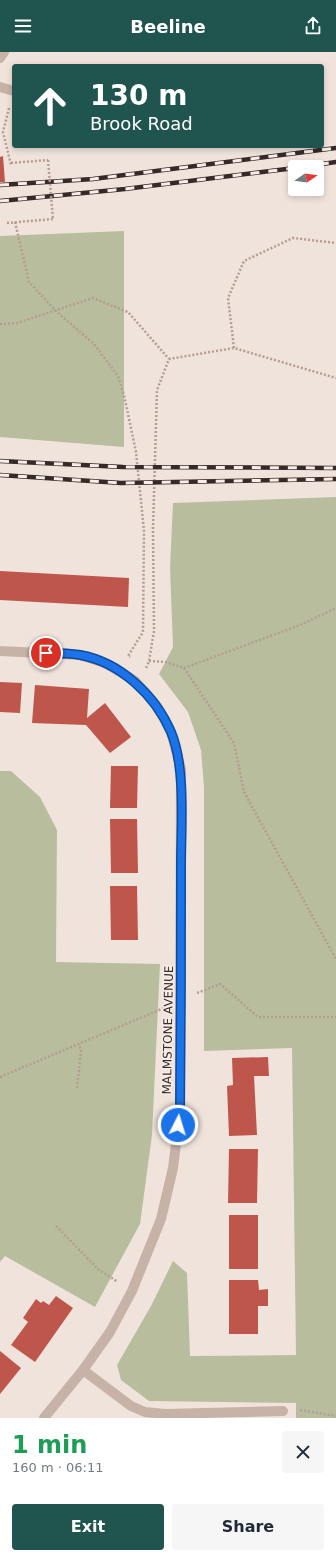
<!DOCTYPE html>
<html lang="en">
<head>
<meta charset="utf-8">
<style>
	:root { --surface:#fff; --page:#f6f6f7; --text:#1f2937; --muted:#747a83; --accent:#20544f }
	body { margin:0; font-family:"DejaVu Sans",sans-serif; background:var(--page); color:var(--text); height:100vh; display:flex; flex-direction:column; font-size:15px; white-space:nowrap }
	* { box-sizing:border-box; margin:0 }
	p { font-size:13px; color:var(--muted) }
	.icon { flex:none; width:22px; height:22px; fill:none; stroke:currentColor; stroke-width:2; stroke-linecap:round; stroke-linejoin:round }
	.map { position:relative; height:1366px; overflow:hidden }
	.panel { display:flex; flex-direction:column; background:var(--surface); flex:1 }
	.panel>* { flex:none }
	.guide { position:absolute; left:12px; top:12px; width:312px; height:84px; border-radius:4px; box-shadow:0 2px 6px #0003; background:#20544f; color:#fff; overflow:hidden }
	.needle { width:26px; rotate:77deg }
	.tools { position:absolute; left:288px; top:108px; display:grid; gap:8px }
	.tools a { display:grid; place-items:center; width:36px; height:36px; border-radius:4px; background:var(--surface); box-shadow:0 2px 6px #0003; font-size:20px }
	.pin { position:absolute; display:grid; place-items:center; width:34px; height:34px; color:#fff; margin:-17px; border:2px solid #fff; border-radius:50%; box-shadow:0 1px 4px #0007 }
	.me { position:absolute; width:44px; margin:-22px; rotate:5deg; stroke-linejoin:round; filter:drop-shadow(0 0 3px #0008) }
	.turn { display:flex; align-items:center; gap:14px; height:84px; padding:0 12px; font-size:18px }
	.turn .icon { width:52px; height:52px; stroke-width:2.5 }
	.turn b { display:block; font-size:28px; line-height:34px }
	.round { display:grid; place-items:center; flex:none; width:42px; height:42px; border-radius:4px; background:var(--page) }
	.head { display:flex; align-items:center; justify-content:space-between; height:68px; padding:0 12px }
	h1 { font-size:24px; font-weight:600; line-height:30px; color:#1e9e55 }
	.action { display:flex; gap:8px; margin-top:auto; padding:8px 12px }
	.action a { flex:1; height:46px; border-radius:4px; background:var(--accent); color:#fff; font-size:16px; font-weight:600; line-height:46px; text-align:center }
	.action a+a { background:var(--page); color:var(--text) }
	header { display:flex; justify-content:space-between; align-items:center; height:52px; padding:0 12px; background:var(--accent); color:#fff; font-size:18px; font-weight:600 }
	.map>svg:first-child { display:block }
	.green { fill:#b8be9d }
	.building { fill:#be564c }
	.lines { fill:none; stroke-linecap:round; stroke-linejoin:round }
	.path { stroke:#b39c93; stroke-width:2.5; stroke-dasharray:2 2; stroke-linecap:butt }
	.service { stroke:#c7b2a8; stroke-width:10 }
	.minor { stroke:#c7b2a8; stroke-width:10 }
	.rail-casing { stroke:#352a28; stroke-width:4.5 }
	.rail { stroke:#f8eee8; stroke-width:3; stroke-dasharray:9; stroke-linecap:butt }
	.path-bridge { stroke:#b39c93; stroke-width:2.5; stroke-dasharray:2 2; stroke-linecap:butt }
	.route-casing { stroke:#114b97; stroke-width:10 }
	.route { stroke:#1a73e8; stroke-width:7 }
	.labels { text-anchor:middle; stroke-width:3; stroke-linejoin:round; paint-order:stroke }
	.street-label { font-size:12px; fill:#352a28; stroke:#f8eee8 }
</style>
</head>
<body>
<header><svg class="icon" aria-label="menu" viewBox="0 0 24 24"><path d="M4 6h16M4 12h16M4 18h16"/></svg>Beeline<svg class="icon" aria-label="share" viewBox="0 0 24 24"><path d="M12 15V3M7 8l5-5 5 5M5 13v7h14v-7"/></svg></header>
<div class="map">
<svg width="336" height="1366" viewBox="0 0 336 1366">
	<rect width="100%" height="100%" fill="#f0e3dc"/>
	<path class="green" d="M124,179v216l-124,-10v-201z
		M336,445v921h-40v-15l-147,-2 -28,-21 -4,-15 34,-59 22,-45 14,12 3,83 106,-1 -4,-307 -88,3v-264l-3,-37 -13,-38 -29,-38 14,-27 -3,-79 3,-65z
		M0,719h11l29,26 17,33 -1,132 104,2 -8,171 -12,89 -45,83 -90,-51 -5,6z"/>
	<path class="building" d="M3,104l2,26h-5v-25z
		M0,519l129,7 -1,29 -128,-7z
		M0,630l22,1 -2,30 -20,-1z
		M35,633l54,4 -2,29 18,-15 26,34 -21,16 -24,-28 -54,-2z
		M111,714h27l-1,42h-27z
		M110,767h27l1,54h-27z
		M110,834h27l1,54h-27z
		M268,1005l1,19h-15l3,59 -28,1 -2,-50 6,-1 -1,-27z
		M229,1097h29l-1,54h-29z
		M229,1163h29v54h-29z
		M229,1228h29l1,10 9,-1v17h-10v28h-29z
		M56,1244l17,12 -38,54 -24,-17 17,-23 -5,-4 13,-19 5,4 2,-2 6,4z
		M0,1299l21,17 -21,26z"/>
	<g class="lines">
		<path class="path" d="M9,56l-6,24 8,33
			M11,111l37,-3
			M15,170l14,60 27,29 38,33 24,32 6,19 12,57 8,79 -1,101 -15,24 2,1
			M7,171l46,-4
			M0,272l17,-1 76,-25 35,14 41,47
			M234,296l-6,-50 16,-37 49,-23 43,5
			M149,609l17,1 18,6 50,75 10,49 92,167
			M146,616l3,-7 5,-30 -1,-102 4,-139 12,-31 65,-11 102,30
			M184,616l116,-43 36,-17
			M197,941l23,-9 38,33h78
			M0,1025l164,-69
			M77,1036l4,-38 -2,-6
			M56,1174l43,44 19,12
			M300,1358l36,6"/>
		<path class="service" d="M0,35l14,4"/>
		<path class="minor" d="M0,6l4,-6
			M0,599l80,4 25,8 30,18 22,25 14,26 10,37 -1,342 -7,57 -12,51 -29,72 -22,41 -27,38 -39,48
			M83,1318l48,36 14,6 20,2 118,-3"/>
		<g class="rail-casing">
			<path id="rail" d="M302,115l34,-5
				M0,133l93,-6 243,-31
				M0,149l125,-12 170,-21
				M0,409l123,6 213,1
				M0,423l121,8 215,-4"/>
		</g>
		<use href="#rail" class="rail"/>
		<path class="path-bridge" d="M48,108l5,59"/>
	</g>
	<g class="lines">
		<g class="route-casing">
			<path id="route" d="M46,601c11,0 23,0 34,2 40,7 75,40 91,77 15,35 10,95 10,134 0,82 0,163 -1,245l-2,14"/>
		</g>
		<use href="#route" class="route"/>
	</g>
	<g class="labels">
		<g class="street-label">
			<text transform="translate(168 978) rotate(-89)" y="4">MALMSTONE AVENUE</text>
		</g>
	</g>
</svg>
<div class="tools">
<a><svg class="needle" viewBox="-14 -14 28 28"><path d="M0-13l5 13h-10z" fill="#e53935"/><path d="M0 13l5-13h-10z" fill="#747a83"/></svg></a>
</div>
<div class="pin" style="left:46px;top:601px;background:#d93025"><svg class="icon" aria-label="arrive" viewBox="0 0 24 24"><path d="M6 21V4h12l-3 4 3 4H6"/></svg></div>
<svg class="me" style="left:178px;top:1073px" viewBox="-20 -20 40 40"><circle r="17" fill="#1a73e8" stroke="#fff" stroke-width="3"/><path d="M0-11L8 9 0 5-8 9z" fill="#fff"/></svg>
<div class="guide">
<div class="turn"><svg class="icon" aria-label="ahead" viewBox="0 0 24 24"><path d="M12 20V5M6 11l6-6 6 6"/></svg><div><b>130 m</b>Brook Road</div></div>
</div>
</div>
<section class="panel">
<div class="head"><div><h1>1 min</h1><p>160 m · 06:11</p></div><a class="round"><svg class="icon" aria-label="close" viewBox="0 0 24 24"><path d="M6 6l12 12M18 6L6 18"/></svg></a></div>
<div class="action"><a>Exit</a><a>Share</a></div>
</section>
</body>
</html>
